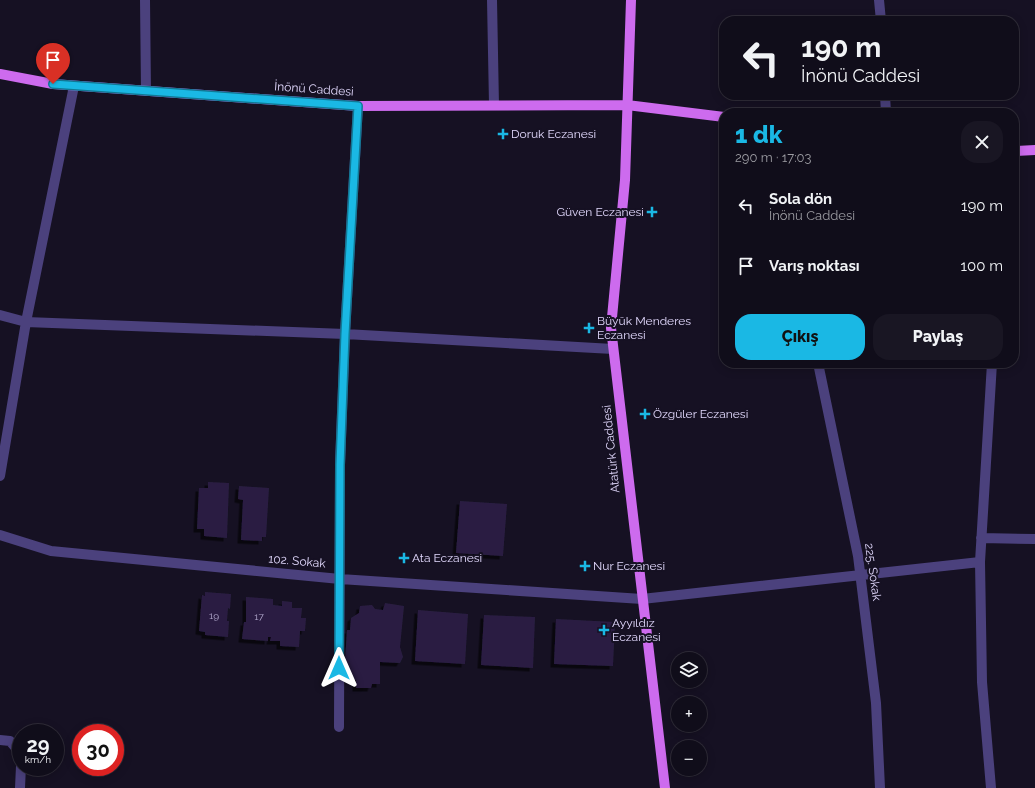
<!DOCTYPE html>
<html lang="tr">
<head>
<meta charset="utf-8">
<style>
	:root { --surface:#100d1a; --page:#191623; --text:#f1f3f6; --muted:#9c9ca2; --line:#302d39; --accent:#1ab8e4 }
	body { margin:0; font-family:Raleway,sans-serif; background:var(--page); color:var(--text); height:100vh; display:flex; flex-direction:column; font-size:15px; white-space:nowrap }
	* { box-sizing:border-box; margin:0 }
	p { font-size:13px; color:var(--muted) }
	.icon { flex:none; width:22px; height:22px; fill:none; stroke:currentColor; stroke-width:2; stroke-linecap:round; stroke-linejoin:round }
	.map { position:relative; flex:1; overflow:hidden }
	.drawer { position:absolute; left:719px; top:108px; width:300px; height:260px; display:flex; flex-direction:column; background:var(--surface); border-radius:16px; box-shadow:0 2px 10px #0003,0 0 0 1px var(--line) }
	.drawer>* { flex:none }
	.banner { position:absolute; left:719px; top:16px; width:300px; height:84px; border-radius:16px; box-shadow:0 2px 10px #0003,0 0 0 1px var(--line); background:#100d1a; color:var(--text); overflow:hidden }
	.controls { position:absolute; left:671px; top:652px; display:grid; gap:8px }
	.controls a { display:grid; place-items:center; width:36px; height:36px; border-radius:50%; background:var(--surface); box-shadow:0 2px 10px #0003,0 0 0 1px var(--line); font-size:20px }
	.speed { position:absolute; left:12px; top:724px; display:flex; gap:8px; font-size:20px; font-weight:700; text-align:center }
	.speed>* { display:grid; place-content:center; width:52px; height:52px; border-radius:50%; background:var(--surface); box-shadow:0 2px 10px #0003,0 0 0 1px var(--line); line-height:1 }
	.speed small { font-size:10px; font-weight:400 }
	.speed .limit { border:6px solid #d22; background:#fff; color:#111 }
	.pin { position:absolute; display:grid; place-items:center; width:34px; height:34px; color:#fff; margin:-41px -17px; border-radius:50% 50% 50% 0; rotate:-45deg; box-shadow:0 0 4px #0007 }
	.pin .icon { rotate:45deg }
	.me { position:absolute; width:44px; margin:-22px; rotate:0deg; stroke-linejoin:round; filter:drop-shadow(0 0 3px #0008) }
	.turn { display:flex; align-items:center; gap:14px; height:84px; padding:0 16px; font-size:18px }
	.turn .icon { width:52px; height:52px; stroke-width:2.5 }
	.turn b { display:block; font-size:28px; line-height:34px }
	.round { display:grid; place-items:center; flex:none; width:42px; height:42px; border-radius:16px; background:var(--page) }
	.overview { display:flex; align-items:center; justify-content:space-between; height:68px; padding:0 16px }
	h1 { font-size:24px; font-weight:800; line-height:30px; color:var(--accent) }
	.cta { display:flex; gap:8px; margin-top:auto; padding:8px 16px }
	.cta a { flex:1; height:46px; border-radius:16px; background:var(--accent); color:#111; font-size:16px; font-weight:800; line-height:46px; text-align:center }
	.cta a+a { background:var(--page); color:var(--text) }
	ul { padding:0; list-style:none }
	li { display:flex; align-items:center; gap:12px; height:60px; padding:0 16px }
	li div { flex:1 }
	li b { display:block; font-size:15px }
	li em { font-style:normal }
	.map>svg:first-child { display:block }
	.building { fill:#2a1f42; filter:url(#shadow) }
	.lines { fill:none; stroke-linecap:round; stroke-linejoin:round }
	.minor { stroke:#4b417d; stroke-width:10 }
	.major { stroke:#cd6bee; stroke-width:10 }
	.route-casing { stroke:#117894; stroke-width:10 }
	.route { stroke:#1ab8e4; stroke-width:7 }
	.poi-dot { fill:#1ab8e4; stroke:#161123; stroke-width:1.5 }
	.labels { text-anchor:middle; stroke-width:4; stroke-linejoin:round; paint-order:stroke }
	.number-label { font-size:10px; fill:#b2a9cd }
	.street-label { font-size:12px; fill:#e0d7fb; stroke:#161123 }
	.poi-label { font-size:12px; fill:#e0d7fb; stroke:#161123; text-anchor:start }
</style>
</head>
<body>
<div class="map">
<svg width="1035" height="788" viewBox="0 0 1035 788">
	<defs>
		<filter id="shadow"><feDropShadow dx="-3.5" dy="3.5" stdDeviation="0" flood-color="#0009"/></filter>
	</defs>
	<rect width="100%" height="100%" fill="#161123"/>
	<path class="building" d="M208,482l21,1 -2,55 -23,-2v-7h-7l2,-41h9z
		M239,486l30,2 -3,49h-4v4l-21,-1 2,-40 -5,-1z
		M460,501l47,3 -4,52 -47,-3z
		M205,592l26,2 -1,15 -2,-1 -1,13h2l-1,16 -23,-2v-3l-6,-1 3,-36 3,1z
		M246,597l27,2v6l9,1v-5l10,1v6h10l-1,10h5l-1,13h-5l-1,16 -19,-1v-5h-10l1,-4h-3v4l-26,-2 2,-17h2z
		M385,603l19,3 -4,41 3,10 -3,6 -20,-1v22h-8l-1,4h-15v-8l-5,-1 -4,-15 -2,-3 2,-31h3l1,-12 8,-5 1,-7 12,-1 3,4 8,1z
		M418,610l50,4 -3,50 -50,-3z
		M484,615l51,2 -2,51 -52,-3z
		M556,619l59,3 -2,44 -59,-2z"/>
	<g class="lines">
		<path class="minor" d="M145,0l1,91
			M492,0l2,105
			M879,0l2,21
			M74,86l-48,236 319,12 268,15
			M885,95l1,18
			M0,315l26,7 -26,154
			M818,363l40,193 18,147 4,85
			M0,535l51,16 289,28 302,20 338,-37
			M981,538l54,1
			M339,727l1,-262 5,-131 13,-228
			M0,740l10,1 11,13
			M20,788l1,-22
			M991,788l-9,-106 -2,-120 12,-199"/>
		<path class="major" d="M631,0l-6,180 -14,148 54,460
			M0,74l53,10 305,22 269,-1 97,12
			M1014,151l21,-1"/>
	</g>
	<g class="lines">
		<g class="route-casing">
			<path id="route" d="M53,84l305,22 -13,228 -5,131 -1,203"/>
		</g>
		<use href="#route" class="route"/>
	</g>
	<g class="poi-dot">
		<path d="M501 128h4v4h4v4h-4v4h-4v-4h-4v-4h4z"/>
		<path d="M650 206h4v4h4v4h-4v4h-4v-4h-4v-4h4z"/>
		<path d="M587 322h4v4h4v4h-4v4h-4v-4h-4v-4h4z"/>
		<path d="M643 408h4v4h4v4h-4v4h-4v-4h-4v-4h4z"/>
		<path d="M402 552h4v4h4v4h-4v4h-4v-4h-4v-4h4z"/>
		<path d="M583 560h4v4h4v4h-4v4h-4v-4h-4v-4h4z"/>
		<path d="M602 624h4v4h4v4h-4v4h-4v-4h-4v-4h4z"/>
	</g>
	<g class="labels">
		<g class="number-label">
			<text x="214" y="619">19</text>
			<text x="259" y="620">17</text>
		</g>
		<g class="street-label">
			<text transform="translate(314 89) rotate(4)" y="4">İnönü Caddesi</text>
			<text transform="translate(611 449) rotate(-96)" y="4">Atatürk Caddesi</text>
			<text transform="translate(297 561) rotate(5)" y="4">102. Sokak</text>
			<text transform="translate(873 572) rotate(82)" y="4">225. Sokak</text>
		</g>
		<g class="poi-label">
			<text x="511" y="138">Doruk Eczanesi</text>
			<text x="644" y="216" text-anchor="end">Güven Eczanesi</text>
			<text x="597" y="325">Büyük Menderes<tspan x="597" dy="14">Eczanesi</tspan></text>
			<text x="653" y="418">Özgüler Eczanesi</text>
			<text x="412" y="562">Ata Eczanesi</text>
			<text x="593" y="570">Nur Eczanesi</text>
			<text x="612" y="627">Ayyıldız<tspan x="612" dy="14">Eczanesi</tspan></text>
		</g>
	</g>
</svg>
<div class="controls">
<a><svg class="icon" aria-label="layers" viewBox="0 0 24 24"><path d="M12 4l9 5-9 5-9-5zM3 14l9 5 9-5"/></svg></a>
<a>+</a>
<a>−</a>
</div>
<div class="speed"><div>29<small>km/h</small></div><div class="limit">30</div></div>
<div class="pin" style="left:53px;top:84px;background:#d93025"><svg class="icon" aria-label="arrive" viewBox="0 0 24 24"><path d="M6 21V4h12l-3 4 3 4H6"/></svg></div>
<svg class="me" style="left:339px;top:668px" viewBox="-20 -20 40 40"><path d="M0-17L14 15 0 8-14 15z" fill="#1ab8e4" stroke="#fff" stroke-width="4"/></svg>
<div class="banner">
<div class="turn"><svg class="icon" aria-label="left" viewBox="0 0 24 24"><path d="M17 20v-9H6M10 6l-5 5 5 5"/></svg><div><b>190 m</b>İnönü Caddesi</div></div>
</div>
<section class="drawer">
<div class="overview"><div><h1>1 dk</h1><p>290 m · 17:03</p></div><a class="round"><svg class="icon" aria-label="close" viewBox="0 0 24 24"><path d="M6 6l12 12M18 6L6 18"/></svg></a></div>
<ul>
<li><svg class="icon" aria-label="left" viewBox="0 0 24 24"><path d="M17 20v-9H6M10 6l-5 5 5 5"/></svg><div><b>Sola dön</b><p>İnönü Caddesi</p></div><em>190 m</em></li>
<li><svg class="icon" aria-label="arrive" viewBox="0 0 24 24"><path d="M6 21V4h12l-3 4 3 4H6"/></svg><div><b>Varış noktası</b></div><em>100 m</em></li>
</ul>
<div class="cta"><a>Çıkış</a><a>Paylaş</a></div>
</section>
</div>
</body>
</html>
